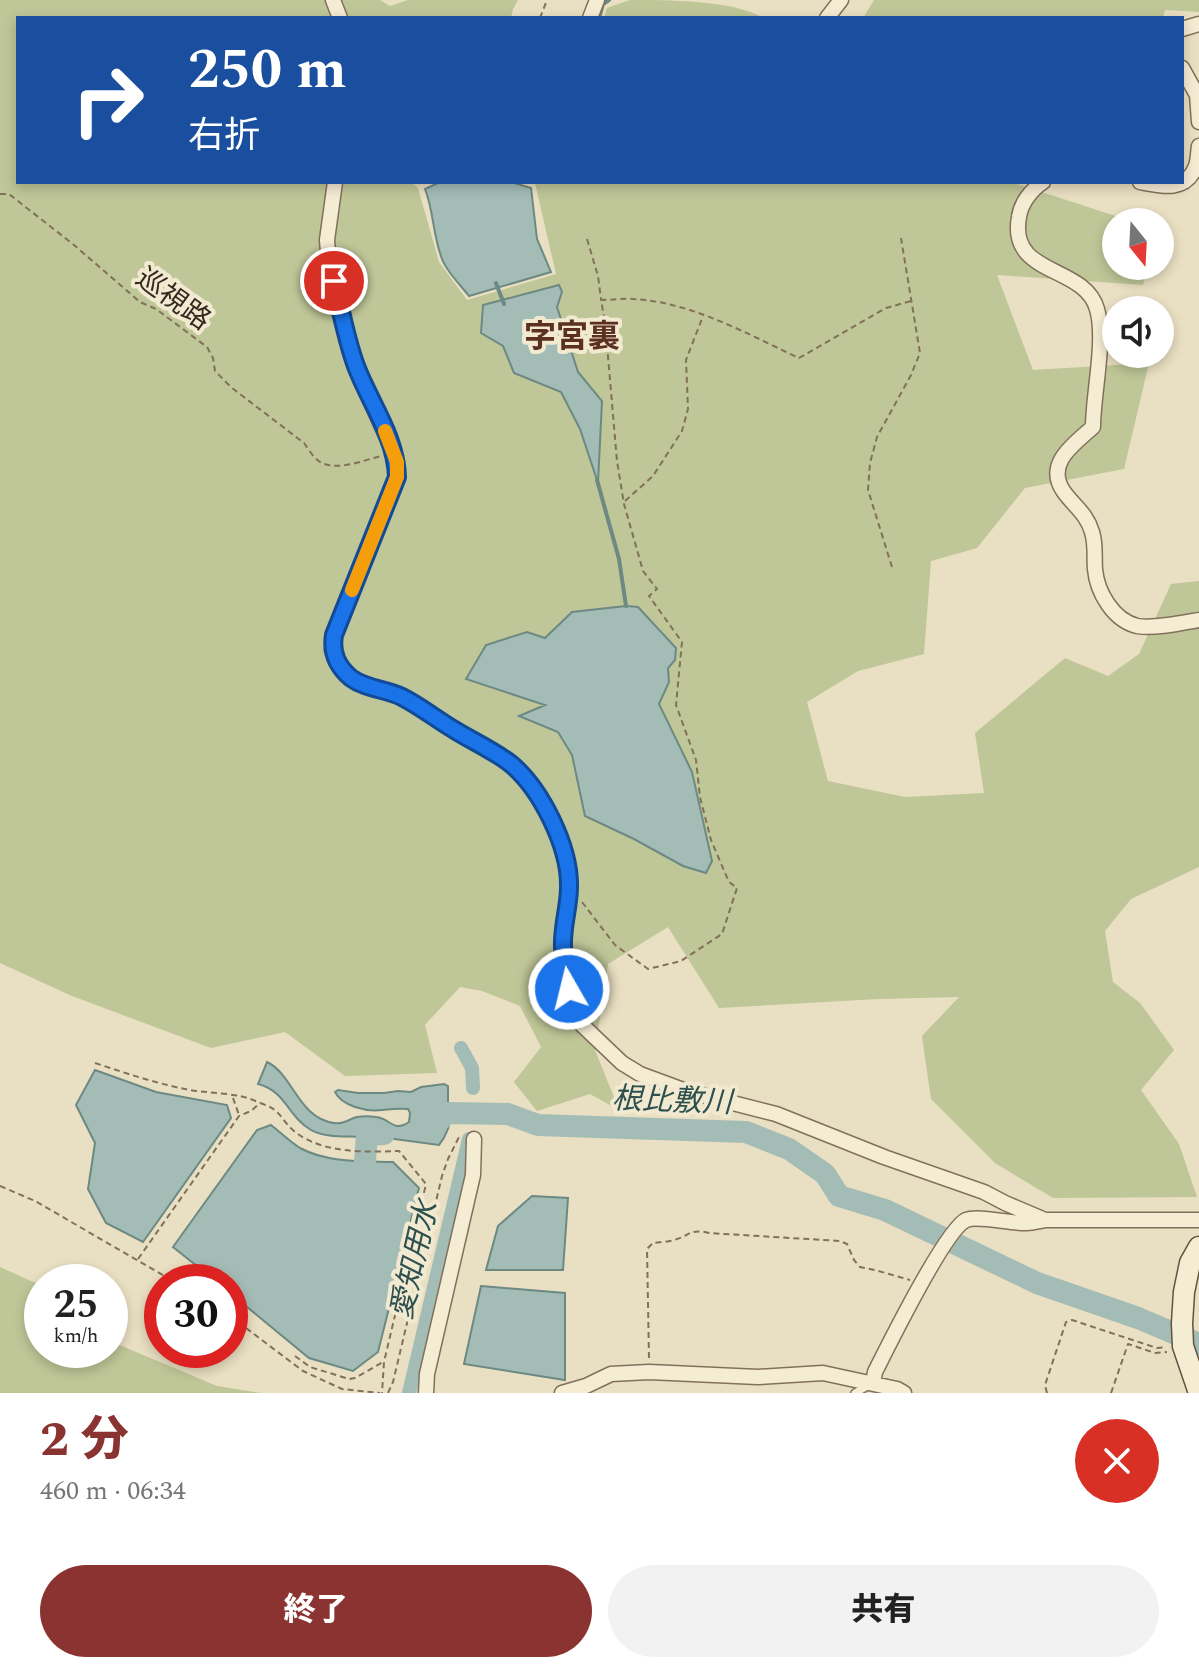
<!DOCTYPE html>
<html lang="ja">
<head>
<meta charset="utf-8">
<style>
	:root { --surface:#fff; --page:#f2f2f2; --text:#222; --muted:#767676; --accent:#8b3330 }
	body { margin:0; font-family:Spectral,"Noto Sans JP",serif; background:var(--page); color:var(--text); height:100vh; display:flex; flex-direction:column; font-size:30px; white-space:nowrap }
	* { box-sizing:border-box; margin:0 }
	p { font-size:26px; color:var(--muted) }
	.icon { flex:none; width:44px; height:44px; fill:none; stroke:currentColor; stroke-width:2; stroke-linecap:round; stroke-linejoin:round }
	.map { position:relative; height:1393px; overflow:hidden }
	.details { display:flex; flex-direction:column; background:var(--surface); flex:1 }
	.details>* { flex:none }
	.top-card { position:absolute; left:16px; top:16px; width:1168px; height:168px; border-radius:0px; box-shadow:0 4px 12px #0003; background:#1a4fa0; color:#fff; overflow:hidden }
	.needle { width:52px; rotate:162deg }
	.tools { position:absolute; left:1102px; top:208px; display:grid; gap:16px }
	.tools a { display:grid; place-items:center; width:72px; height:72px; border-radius:50%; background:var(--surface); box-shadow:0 4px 12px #0003; font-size:40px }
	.speed { position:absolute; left:24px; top:1264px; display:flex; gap:16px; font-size:40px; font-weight:700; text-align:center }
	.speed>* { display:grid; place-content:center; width:104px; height:104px; border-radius:50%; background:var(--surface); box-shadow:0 4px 12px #0003; line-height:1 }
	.speed small { font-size:20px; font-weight:400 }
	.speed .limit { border:12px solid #d22; background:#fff; color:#111 }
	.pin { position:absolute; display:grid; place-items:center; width:68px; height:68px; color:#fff; margin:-34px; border:4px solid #fff; border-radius:50%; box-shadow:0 2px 8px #0007 }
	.me { position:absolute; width:88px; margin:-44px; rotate:352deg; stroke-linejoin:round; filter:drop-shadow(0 0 6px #0008) }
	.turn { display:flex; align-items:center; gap:28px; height:168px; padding:0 40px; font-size:36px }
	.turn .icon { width:104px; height:104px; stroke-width:2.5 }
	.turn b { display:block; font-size:56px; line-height:68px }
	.round { display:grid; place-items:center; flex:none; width:84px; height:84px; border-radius:42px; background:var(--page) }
	.headline { display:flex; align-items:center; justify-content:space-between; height:136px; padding:0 40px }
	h1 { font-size:48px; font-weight:800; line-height:60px; color:var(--accent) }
	.cta { display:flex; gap:16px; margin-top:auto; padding:16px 40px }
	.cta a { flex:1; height:92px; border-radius:48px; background:var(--accent); color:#fff; font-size:32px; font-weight:800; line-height:92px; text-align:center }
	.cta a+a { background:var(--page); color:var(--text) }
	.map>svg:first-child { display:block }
	.green { fill:#bfc697 }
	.water { fill:#a4bcb6; stroke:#6c8983; stroke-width:2 }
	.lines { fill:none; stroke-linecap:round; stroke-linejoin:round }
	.stream { stroke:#6c8983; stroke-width:4 }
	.canal { stroke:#a4bcb6; stroke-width:14 }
	.river { stroke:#a4bcb6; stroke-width:22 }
	.lane-casing { stroke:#81715b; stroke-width:10 }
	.street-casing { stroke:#81715b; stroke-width:17 }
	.secondary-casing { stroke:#63523e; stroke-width:23 }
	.path { stroke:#81715b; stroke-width:2; stroke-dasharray:6 4; stroke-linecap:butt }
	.lane { stroke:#f5ecd4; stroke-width:7 }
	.street { stroke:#f5ecd4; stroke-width:14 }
	.secondary { stroke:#f5ecd4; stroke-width:20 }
	.route-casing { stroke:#114b97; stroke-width:20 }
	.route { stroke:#1a73e8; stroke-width:14 }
	.slow { stroke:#f59e0b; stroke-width:14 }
	.labels { text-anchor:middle; stroke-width:8; stroke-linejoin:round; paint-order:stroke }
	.street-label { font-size:28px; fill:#33291e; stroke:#f2e9d1 }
	.water-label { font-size:30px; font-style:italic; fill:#2e5150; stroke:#f2e9d1 }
	.quarter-label { font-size:32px; font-weight:bold; fill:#5b2f21; stroke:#f2e9d1 }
</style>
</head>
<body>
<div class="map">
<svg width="1199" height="1393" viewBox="0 0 1199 1393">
	<rect width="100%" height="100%" fill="#e9dfc2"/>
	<path class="green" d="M0,0h380l10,6 18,-6h110l-5,9 -2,9h-493v164h393l7,6 21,74 28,38 89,-26 -21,-91 -2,-1h484v2l117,38h-18v44h33l-6,19 -146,-10 36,95 116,-7 -25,106 -99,19 -48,60 -46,13 -7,93 -66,17 -51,31 21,79 77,16 79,-4 -9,-60 90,-75 43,18 31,-22 32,-70 28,-3v286l-68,32 -26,32 8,51 27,21 34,47 -33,40 38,54 18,53 -144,1 -58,-35 -64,-64 -9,-63 37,-39 -81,2 -159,9 -51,-81 -60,37 -13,86 24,60 -29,-16 -53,17 -23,-29 27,-35 -21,-41 -38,-15 -22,-4 -35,38 12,48 -92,3 -60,-44 -74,16 -139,-52 -72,-33z
		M630,0c37,0 104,0 133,18h-159l3,-10z
		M874,0h325v12l-34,-2 -2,8h-300z
		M0,1267l42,19v64h68v-9l107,45 44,7h-261z"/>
	<path class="water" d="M440,182h71l20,6 6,51 14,33 -82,24c-11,-14 -25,-27 -29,-43 -7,-21 -7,-44 -15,-64z
		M559,285l3,7 -5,15 21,65 24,29 -4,82 -18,-54 -19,-37 -47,-19 -11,-27 -22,-13 2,-28z
		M626,606l12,1 38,41 -1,12 -7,8 1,14 -10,22 33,68 20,89 -6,12 -23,-7 -49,-27 -49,-23 -13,-61 -14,-23 -39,-16 26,-11 -79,-26 20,-34 41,-13 18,6 27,-26z
		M267,1062c26,12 31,56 67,61 9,2 15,-4 23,-6 6,-1 13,-1 19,0 14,1 17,16 33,5l1,-9 -2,-4c-10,-1 -17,0 -26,1 -16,2 -40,-4 -47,-18l3,-2 20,3h26l14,-2 13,1 10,-5 23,-3 4,2v22l4,1c-1,14 -4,25 -13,36l-52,-7 -14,1 -2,8 -9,-1v-9c-16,-1 -37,1 -51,-7 -23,-13 -25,-39 -53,-46z
		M95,1070l61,22 71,13 4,13 -88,124 -37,-19 -18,-34 7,-46 -19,-38z
		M271,1125c9,7 19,17 29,23 28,15 62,13 93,14l26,26 -41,164 -25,19 -44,-13 -79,-65v-11h-13l-44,-35 84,-117z
		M532,1196l36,2 -5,72h-77l12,-44z
		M481,1286l84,7v87l-101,-16z"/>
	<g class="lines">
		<path class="stream" d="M599,18l4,-14 6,-4
			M496,283l8,21
			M597,480l22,79 7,47"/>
		<path class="canal" d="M461,1048l11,20 1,20
			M409,1393l60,-254"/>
		<path class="river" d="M429,1131l18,-18 61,1 30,11 208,7 43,17 36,25 14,22 46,14 152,73 101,35 61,26
			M365,1161l2,-26 17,-1"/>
		<g class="lane-casing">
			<path id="lane" d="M855,1393l16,-9"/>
		</g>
		<g class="street-casing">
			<path id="street" d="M333,0l7,18
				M590,18l7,-18
				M827,18l14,-18
				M1182,29l17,-5
				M1182,68l15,27 2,27
				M335,182l-8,58 2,24 21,85 7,21 37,84 3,8v15l-63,158 -2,15 5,11 13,16 11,7 40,12 74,47 21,10 32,27 11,16 18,35 11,39 1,16 -6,59 6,44 11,34 42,40 18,11 46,17 90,23 108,43 100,35 21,11 40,17
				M1043,182c-12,8 -22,21 -24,35 -11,60 65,47 78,92 9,31 -4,85 -4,118 -19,17 -49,37 -29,65 10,14 23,22 28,40 4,12 2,25 3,37 2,23 18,51 42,57 17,3 45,-3 62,-6
				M1140,182c21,4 46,11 56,-16 2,-6 2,-14 3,-20
				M873,1383l2,-11c13,-26 71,-143 91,-152 12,-5 46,4 61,3 6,0 12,-2 18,-3h154
				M426,1393l1,-19 46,-199 1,-36
				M562,1393l24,-7 25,-12 38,-2 109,5 65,-4 74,16 7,4"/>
		</g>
		<g class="secondary-casing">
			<path id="secondary" d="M1199,1393l-16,-47 -1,-23 2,-31 6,-29 9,-16"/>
		</g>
		<path class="path" d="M540,18l7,-18
			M0,194h9l65,51 66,57 16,7 51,38 6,11 2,13 17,17 72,55c5,7 10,16 18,20 17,8 42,-3 59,-7
			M587,239l11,37 3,23
			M625,501l28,-25 29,-45 6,-22 -2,-49 17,-44
			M892,567l-24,-77 2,-27 7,-26 34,-62 9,-22 -19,-115
			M582,902l33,43 33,24 33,-8 41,-27 15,-46 -8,-6 -18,-42 -11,-43 -4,-37 -20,-55 6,-63 -33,-46 8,-7 -14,-18 -19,-67 -7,-43 -12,-139 -4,-22c11,0 22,-2 32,-1 59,3 114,35 166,59l87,-50 25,-7
			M95,1063c30,10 60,20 90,26 22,5 57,3 74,14
			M233,1098l6,17
			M0,1186l35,15 140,81
			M138,1259l101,-143 12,-5 9,-8c22,7 19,15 34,28 28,23 71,21 105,20l27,33 -42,178 -2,31
			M230,1316l73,55 39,18 38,4
			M295,1356l15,11 39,12 6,-1 28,-16
			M649,1358l-2,-109 6,-6c7,-1 15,-1 21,-3 16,-4 15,-12 35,-7l131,8 7,3 7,16 6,7 15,3 35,10
			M388,1393l5,-11 49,-206 6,-17 11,-22
			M1047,1393l-2,-8 21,-63 6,-2 85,28 9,-1
			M1111,1393l17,-49 27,9 12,-1"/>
		<use href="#lane" class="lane"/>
		<use href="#street" class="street"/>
		<use href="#secondary" class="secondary"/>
	</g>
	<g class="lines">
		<g class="route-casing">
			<path id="route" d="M334,281c7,29 12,58 22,85 14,37 40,71 41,111l-63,158c-3,18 3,31 17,43 15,11 35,11 51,19 18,9 34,22 51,32 19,12 40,21 58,35 30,25 59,83 58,123 0,20 -7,40 -6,60 1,14 4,28 6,42"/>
		</g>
		<use href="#route" class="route"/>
		<path class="slow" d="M352,590l45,-113v-15l-12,-31"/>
	</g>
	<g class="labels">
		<g class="street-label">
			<text transform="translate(174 298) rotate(36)" y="10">巡視路</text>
		</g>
		<g class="water-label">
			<text transform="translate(672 1100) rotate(2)" y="10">根比敷川</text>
			<text transform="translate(414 1260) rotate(-77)" y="10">愛知用水</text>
		</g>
		<g class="quarter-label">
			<text x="572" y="347">字宮裏</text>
		</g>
	</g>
</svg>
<div class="tools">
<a><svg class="needle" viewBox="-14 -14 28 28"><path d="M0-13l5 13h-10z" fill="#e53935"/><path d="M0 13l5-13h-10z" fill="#767676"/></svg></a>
<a><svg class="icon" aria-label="sound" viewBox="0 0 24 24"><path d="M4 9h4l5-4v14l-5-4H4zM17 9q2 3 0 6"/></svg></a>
</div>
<div class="speed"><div>25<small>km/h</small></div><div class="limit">30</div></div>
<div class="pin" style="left:334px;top:281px;background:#d93025"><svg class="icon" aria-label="arrive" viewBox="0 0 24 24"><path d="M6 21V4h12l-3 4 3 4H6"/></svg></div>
<svg class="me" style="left:569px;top:989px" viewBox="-20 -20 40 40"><circle r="17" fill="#1a73e8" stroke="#fff" stroke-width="3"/><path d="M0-11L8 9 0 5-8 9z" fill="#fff"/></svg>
<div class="top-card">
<div class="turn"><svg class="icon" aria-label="right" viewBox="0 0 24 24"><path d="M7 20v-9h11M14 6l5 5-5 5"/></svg><div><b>250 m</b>右折</div></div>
</div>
</div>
<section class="details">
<div class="headline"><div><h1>2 分</h1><p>460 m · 06:34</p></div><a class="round" style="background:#d93025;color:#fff"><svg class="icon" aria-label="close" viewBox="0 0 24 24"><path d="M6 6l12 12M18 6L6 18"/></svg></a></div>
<div class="cta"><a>終了</a><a>共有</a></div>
</section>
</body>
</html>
